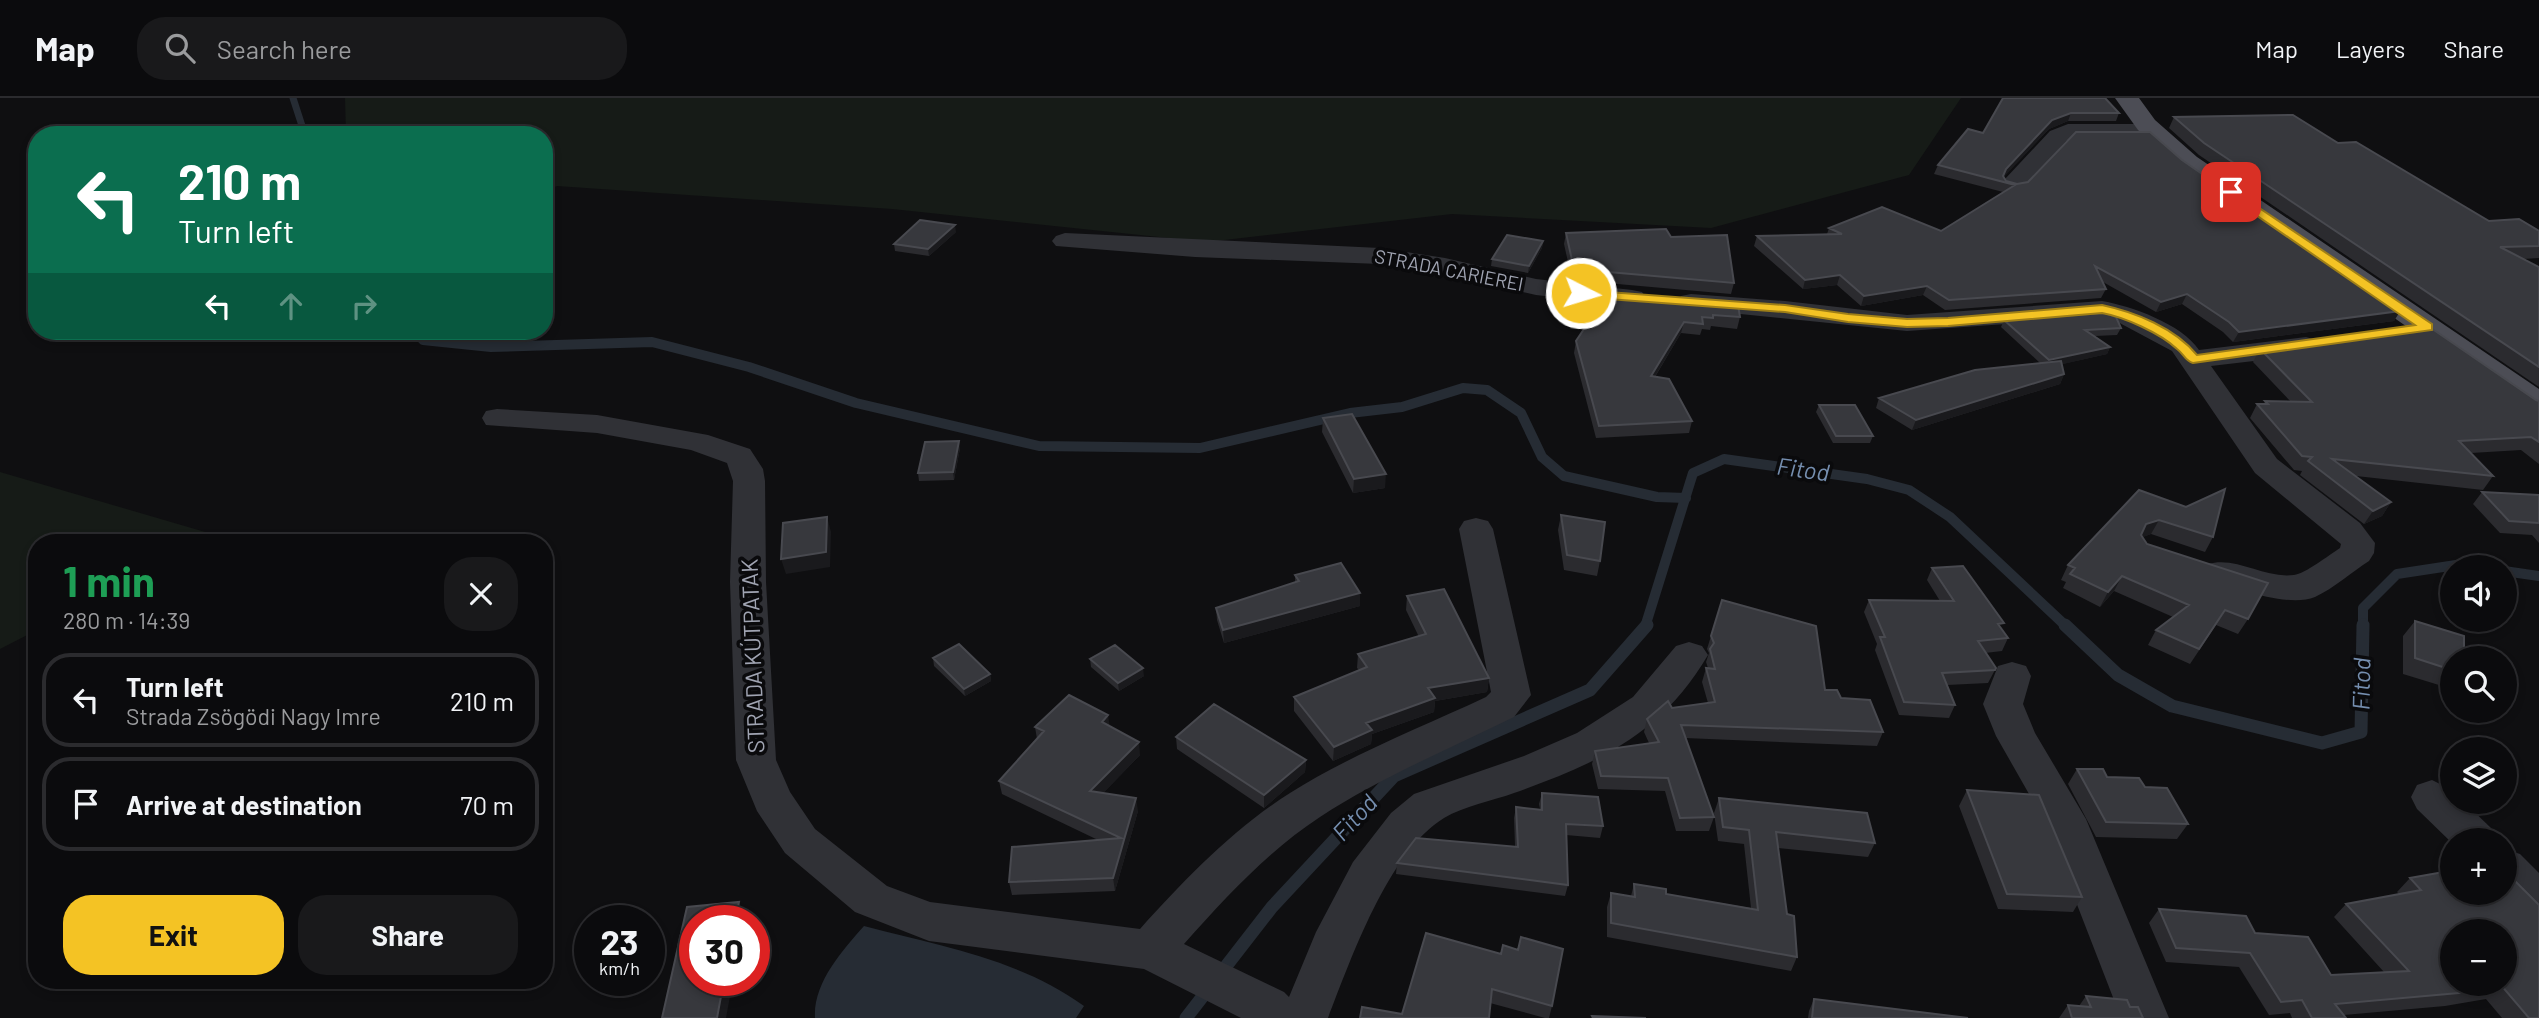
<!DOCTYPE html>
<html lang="en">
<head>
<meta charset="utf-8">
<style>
	:root { --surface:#0b0b0d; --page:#19191b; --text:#f1f3f6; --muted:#9a9b9d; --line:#2b2b2e; --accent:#f4c324 }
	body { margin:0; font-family:Barlow,sans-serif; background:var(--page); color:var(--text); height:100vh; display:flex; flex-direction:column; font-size:26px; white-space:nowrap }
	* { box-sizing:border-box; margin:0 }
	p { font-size:23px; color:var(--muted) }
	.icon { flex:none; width:38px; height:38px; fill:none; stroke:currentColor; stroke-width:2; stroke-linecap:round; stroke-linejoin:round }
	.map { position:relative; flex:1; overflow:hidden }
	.panel { position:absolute; left:28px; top:436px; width:525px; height:455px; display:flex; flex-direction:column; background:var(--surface); border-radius:28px; box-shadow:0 4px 10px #0003,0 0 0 2px var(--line) }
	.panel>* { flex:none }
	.guide { position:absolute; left:28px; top:28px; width:525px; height:214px; border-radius:28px; box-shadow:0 4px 10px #0003,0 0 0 2px var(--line); background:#0b6e4f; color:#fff; overflow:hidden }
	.tools { position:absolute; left:2440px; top:457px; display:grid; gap:14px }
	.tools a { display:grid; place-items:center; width:77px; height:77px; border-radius:50%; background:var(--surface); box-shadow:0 4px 10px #0003,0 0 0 2px var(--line); font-size:35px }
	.speed { position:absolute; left:574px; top:807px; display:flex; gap:14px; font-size:35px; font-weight:700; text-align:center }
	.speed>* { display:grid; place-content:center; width:91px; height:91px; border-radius:50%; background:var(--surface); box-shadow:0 4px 10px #0003,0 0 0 2px var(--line); line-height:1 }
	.speed small { font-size:18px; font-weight:400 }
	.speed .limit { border:10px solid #d22; background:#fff; color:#111 }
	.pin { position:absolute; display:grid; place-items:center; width:60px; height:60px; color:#fff; margin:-30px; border-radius:14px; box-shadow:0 4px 10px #0006 }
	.me { position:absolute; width:77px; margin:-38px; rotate:95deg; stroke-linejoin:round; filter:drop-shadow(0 0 5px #0008) }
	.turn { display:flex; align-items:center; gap:24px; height:147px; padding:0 35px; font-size:32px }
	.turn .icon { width:91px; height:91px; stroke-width:2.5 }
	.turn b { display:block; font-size:49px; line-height:60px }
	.lanes { display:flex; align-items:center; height:66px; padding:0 35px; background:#0003; justify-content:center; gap:35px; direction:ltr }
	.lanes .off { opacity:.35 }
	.round { display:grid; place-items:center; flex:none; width:74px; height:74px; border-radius:28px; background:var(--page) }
	.headline { display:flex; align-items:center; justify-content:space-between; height:119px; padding:0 35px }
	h1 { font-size:42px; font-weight:700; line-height:52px; color:#1e9e55 }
	.button { display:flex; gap:14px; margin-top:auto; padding:14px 35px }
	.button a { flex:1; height:80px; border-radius:28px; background:var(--accent); color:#111; font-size:28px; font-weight:700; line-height:80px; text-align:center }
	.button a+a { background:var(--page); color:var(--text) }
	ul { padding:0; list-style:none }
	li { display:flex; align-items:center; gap:21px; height:94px; margin:0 14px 10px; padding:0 21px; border:4px solid var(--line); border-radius:28px }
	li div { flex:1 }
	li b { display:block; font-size:26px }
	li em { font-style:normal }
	header { display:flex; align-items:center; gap:42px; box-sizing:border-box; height:98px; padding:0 35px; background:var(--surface); border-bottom:2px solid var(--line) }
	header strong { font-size:33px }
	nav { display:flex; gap:38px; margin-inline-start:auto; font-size:24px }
	.search { width:490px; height:63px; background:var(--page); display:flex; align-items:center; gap:18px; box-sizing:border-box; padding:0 24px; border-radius:28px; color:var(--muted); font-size:26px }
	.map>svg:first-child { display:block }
	.green { fill:#161b17 }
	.water { fill:#262c34 }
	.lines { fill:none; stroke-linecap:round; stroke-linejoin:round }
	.stream-far2 { stroke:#262c34; stroke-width:7 }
	.stream-far1 { stroke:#262c34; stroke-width:10 }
	.stream { stroke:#262c34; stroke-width:13 }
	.minor { fill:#303136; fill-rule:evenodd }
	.major { fill:#4c4d55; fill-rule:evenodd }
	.wall { fill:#2b2b2f }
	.shaded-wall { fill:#1a1a1d }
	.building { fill:#37383d; stroke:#48494f; stroke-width:2; fill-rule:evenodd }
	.route { fill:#f4c324; stroke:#9f7f17; stroke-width:2 }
	.labels { text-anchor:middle; stroke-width:7; stroke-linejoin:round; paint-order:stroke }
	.far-street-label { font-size:19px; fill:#a0a4b2; stroke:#0a0a0c }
	.street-label { font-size:23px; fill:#a0a4b2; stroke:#0a0a0c }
	.water-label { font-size:24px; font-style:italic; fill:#758eaf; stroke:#0a0a0c }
</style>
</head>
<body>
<header>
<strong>Map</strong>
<div class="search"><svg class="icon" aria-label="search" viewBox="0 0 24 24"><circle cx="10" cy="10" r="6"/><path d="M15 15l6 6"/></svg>Search here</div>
<nav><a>Map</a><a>Layers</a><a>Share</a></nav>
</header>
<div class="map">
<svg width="2539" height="920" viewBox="0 0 2539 920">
	<rect width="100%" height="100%" fill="#0f0f11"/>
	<path class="green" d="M345,0h1616l-52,77 -198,53 -259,-14 -245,28 -315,-33 -335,-23 -13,6v-57h-198z
		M0,374l212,62 -15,8h-160v88l-37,19z"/>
	<path class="water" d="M864,828c75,20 156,33 220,80l-8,12h-261c-2,-35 27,-67 49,-92z"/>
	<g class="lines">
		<path class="stream-far2" d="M293,0l12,37"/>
		<path class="stream-far1" d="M417,233l6,9 68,7 161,-5 97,25 107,36 183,43 161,2 150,-35 52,-6 61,-19 24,2 34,23 21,44 22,19 93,21 29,1
			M2504,473l35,5
			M1645,529l48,-154 31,-14 143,20 42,11 41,27 117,110
			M2363,529v-19l34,-34 59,-9 16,2"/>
		<path class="stream" d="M2065,527l53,50 54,31 150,37 39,-11 2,-107
			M1220,876l52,-67 122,-131 196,-86 57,-65
			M1186,920l24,-31"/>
		<path class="minor" d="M2068,26h83l8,2 3,5 -3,5 -8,2h-79l-6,3 -43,48 -9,2 -9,-2 -3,-5 3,-5 45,-48z
			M1065,135l315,15 65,10 91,21 96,11 10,2 4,6 -4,6 -10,2 -96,-11 -91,-21 -65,-10 -185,-7 -139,-11 -4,-5 4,-5z
			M1691,196l94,7 122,14 195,-14c29,5 80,23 97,49l107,-13 10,3 4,6 -4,6 -10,3 -95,11 66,93 83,64 15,20 -1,10 -5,8c-17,11 -35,27 -54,36 -27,11 -80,-9 -107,-17l-5,-8 5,-8c29,-8 56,15 86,11 11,-1 35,-20 46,-27l1,-4 -86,-71 -83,-122 -58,-31 -12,-3 -195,14 -226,-23 -4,-6 4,-6z
			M497,311l100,6 111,20 42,14 13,20 2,12 1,101 10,178 14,32 25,37 72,57 43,16 210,27c45,-50 93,-100 150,-136 62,-39 130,-65 196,-96l5,-5 -32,-163 5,-8 12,-3 12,3 5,8 38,166 -17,22c-65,32 -133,60 -194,100 -52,34 -95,81 -136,127l100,48 5,5 27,-65 37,-70 38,-49 23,-19 110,-38 53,-23 56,-36 43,-51 13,-4 13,4 6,9c-47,80 -110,108 -194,138 -22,8 -50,13 -70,25 -56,34 -93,141 -116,200h-87l-97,-49 -215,-28 -74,-29 -70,-59 -28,-42 -21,-51 -6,-178 3,-101 -6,-18 -36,-13 -94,-17 -111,-8 -4,-7 4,-7z
			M2012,564l14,4 5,10 -8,28 12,29 51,86 83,199h-48l-76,-196 -49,-86 -13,-32 15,-38z
			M2432,682l20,10v12h12l27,26 7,12h-46v3l-35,-34 -6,-12 6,-12z
			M2504,751l16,5 19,19v47l-16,-6 -22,-22h3z"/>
		<path class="major" d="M2115,0h24l16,22 42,37 342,232v25l-12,-3 -348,-244 -41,-37z"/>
	</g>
	<path class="wall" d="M2003,0l116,15 -3,8h-48l-19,8 -46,48 3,4 11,3 165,-24 218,151 -6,10 -161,21 -10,-10 -41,-28 -26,8 -53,-30 3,7 -5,9 -156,12 -22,-15 -62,11 -24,-21 -34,4 -49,-43 3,-10 70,-2 2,-6 112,3 62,-39 -69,-18 4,-9 45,-32z
		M2174,19l164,26 151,78 50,10v27l-16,1 16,8v120l-340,-232 -30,-27z
		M956,134l-27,24 -34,-5 -1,-7z
		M1566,135l105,4 63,46 -3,11 -159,-14 -8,-36z
		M1543,143l-1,7 -14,25 -37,-7 1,-7z
		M1586,195l154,24 -3,12 -26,-3 -1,4 -8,-1 -2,6 -19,-2 -26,44 37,44 -3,12 -93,5 -22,-85 2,-12 11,-16 -3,-21z
		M2004,222l117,8 -4,7 -22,1 15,11 -3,7 -45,10 2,10 -4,10 -148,46 -36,-22 3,-10 161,-35 -39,-36z
		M2260,251l279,52v63l-18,-14 -50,3 22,23 -10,14 -127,-14 35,26 -9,14 -18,8 -64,-49 2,-4 -8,-1 -44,-52 7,-14h7l1,-3 26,1 -38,-40z
		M1819,307l54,31 -3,7h-37l-17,-31z
		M1323,320l62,70 -32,5 -31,-61z
		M960,350l-6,32 -35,1 -1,-8z
		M2139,392l74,47 -8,15 -54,-18 -9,3 5,7 101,75 -10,15 -22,-9 -26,39 -42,-19 8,-15 17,-13 -59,-26 -14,16 -37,-19 3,-6 -5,-2 7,-15z
		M2482,394l57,3v48l-7,-8 -32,-2 -27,-29z
		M1561,417l39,46 -3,15 -33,-6 -6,-40z
		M1932,470l69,61 7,9 -6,13 -17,2 11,15 -8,15 -41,2 8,20 -6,13 -50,-3 -24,-65 2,-6 -13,-32 5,-12 71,1 -13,-21z
		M1295,477l65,18v13l-136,37 -7,-23 -1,-12 79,-26z
		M1407,498l82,82 -2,14 -52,9 -1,11 -62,22 -1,10 -38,17 -39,-50v-14l65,-27 -2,-2 1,-14 61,-17 -13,-27z
		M1722,502l103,90 16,8 42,34 -6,14 -192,-8 29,79 -5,14h-33l-11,-40 -67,-2 -6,-25 3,-13 54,-8 -5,-11 3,-13 25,-11 36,-5 -6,-21 4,-14h2l-2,-6 3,-9 -2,-4z
		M2415,523l37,37v31l-49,-15v-38z
		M933,560l57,16 1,7 -26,15 -31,-30z
		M1090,561l54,17 -25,15 -28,-24z
		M1110,628l30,29 -37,38 35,18 -23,80 -103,4 -3,-13 89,-42 -96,-46 -3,-13 38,-42 -2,-12z
		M1176,639l130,23 -1,12 -41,36 -87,-59z
		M2077,671l68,18 43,37 -11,15 -81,-2 -28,-53z
		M1967,692l115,107 -9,15 -75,-3 -39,-103z
		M1542,695l61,33 -3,12 -34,-3 2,50 -3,11 -169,-22 1,-11 118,-17 -1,-28 2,-11 24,2 -1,-5z
		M1719,700l156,45 -7,14 -90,-9 9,66 10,43 -6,14 -184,-34v-30l4,-14 20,3 3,-12 32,10 85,14 -7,-64 -26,-3 -4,-28z
		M2410,780l129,140h-37l-16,-19 -41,7 -101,9 2,3h-54l-2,-5 -21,2 -30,-48 -73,-5 -17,-39 10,-14 96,24 76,42 53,-3 -50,-55 12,-13 53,-10 -2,-2z
		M1426,835l126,73 -3,12h-4l-55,-15 -88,11z
		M2086,898l44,11 13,11h-84l9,-13 11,1z
		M1814,901l154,19h-160l1,-7z"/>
	<path class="shaded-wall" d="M2071,15l-3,8 -19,8 -46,49 3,-9 46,-49z
		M955,127l1,7 -27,24 -1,-7z
		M1543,143l-1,7 -14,25 1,-7z
		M1840,177l-3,10 -34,4 2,-9z
		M1927,188l-4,9 -62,11 3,-10z
		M2187,196l-5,10 -26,8 5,-10z
		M2400,213l-6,10 -161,21 6,-10z
		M1684,224l-3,11 -33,55 3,-12z
		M2110,249l-3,7 -61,14 3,-8z
		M2064,276l-4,10 -148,46 4,-10z
		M959,343l1,7 -6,32 -1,-8z
		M1386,376l-1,14 -32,5 1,-14z
		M2391,404l-9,14 -18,8 9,-13z
		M827,419l4,15 -1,35 -44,7 -5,-15z
		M2159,422l-8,14 -13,5 8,-15z
		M2122,478l-8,15 -14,16 8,-15z
		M1360,495v13l-136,37 -1,-13z
		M1143,570l1,8 -25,15 -1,-8z
		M990,576l1,7 -26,15 -1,-7z
		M1489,580l-2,14 -52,9 -1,11 -62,22 -1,10 -38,17 1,-14 32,-24 62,-35z
		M1108,617l2,13 -8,-6z
		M1139,644l1,13 -48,50 -2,-14z
		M1306,662l-1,12 -41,36v-13z
		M1136,700l2,13 -23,80 -2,-13z
		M739,804l6,14 -1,4h-9z
		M724,882h9l-7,38h-9z"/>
	<path class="building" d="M2003,0h102l14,15h-48l-19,7 -46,49 -3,7 3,5 11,3 11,-2 48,-50h74l32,28 218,151 -161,21 -10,-10 -42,-28 -26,8 -66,-36 11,23 -157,11 -22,-14 -63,10 -24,-21 -35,5 -48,-44 85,-2 -13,-6 53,-21 59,24 74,-46 -77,-20 30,-36 15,4z
		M2293,17l45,28 18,-1 133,79 30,-2 20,12v15l-39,1 39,20v100l-335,-224 -30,-26z
		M920,122l35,5 -27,24 -34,-5z
		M1666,131l5,8 56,-2 7,48 -160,-14 -8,-36z
		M1507,137l36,6 -14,25 -37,-7z
		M1586,195l152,12 2,12 -27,-2v3l-11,-1 1,7 -19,-2 -33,54 18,3 23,42 -93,5 -23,-85 14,-21z
		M2105,215l11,4 5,11 -36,2 25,17 -61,13 -45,-40z
		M2428,228l108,74 3,1v41l-8,-5 -72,4 34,35 -161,-17 59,43 -18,9 -65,-50 4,-4 -10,-1 -45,-52h11l-3,-3 47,1 -52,-53z
		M2061,263l3,13 -148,46 -37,-22 96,-28z
		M1819,307h36l18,31h-37z
		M1352,316l34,60 -32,5 -31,-61z
		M959,343l-6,31 -35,1 7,-31z
		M2225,391l-12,48 -54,-17 -13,4 -5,11 6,9 121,39 -20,36 -23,-9 -26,39 -43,-19 33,-25 -67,-29 -14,16 -38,-18 5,-6 -7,-3 71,-75 47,17z
		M2482,394l57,3v28l-30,-2z
		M1561,417l44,7 -5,39 -33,-6z
		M827,419l-1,35 -45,7 2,-36z
		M1341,465l19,30 -137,37 -7,-22 83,-27 -4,-6z
		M1963,468l41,57 -6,1 10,14 -30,3 18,27 -1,2 -53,3 13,32 -51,-3 -24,-65h5l-16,-37 85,1 -22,-33z
		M1444,491l45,89 -61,10 7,10 -69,25 6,7 -38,17 -40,-50 73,-30 -9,-13 68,-20 -19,-38z
		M1722,502l94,26 9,64h12l4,8 29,2 13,32 -202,-7 33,92 -34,1 -12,-40 -67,-2 -6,-25 64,-9 -12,-23 21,-18 4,7 43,-6 -9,-34 9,1 -5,-20 4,-6 -3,-7z
		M2415,523l49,15v22h-12v12l-37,-12z
		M959,546l31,30 -26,15 -31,-31z
		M1115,547l28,23 -25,15 -28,-24z
		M1069,597l39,20 -6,7 37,20 -49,49 46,7 -23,80 -104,4 3,-35 109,-9 -122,-57 45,-50 -9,-4z
		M1214,606l92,56 -42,35 -88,-58z
		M2077,671h26l4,8 32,1 6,9 22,1 21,36 -82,-2z
		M1967,692l72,5 43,102 -75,-3z
		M1542,695l56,4 5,29 -37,-2 2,61 -171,-22 19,-25 102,9 -2,-40 26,3z
		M1719,700l148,15 8,30 -99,-11 11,82 7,2 3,41 -186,-34v-30l24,4 -1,-13 32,5v5l92,16 -9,-80 -26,-3z
		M2449,773l3,2v19h52v-19l2,-1 33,33v113h-10l-28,-33 -42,8 -124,11 11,14h-34l-10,-18 -21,2 -31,-49 -74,-5 -17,-39 87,7 9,17 53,4 23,38 78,-4 -63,-67 75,-14 -11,-12zM2452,833h52v53h-52z
		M739,804l-4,18h-40v60h29l-7,38h-55l25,-111z
		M1426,835l75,21 2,-9 15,5 3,-13 42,12 -11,57 -60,-17 -3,29h-129l2,-11 40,7z
		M2086,898l41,4 3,7h8l5,11h-71l-4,-13 23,2z
		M1814,901l154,19h-156z
		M1592,918l54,2h-53z"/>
	<path class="route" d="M2231,91l201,135v6l-239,33c-8,-2 -9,-9 -16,-14 -17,-16 -53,-32 -75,-36l-154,13 -41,1 -59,-5 -63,-10 -204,-15 -7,-4 7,-3 204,15 63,9 59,5 41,-1 154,-13c33,7 73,23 95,50l218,-30 -188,-130 -1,-3z"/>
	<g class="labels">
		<g class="far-street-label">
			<text transform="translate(1449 172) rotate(11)" y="7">STRADA CARIEREI</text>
		</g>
		<g class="street-label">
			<text transform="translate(753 558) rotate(-92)" y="8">STRADA KÚTPATAK</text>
		</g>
		<g class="water-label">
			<text transform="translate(1803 372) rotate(8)" y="8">Fitod</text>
			<text transform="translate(2362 586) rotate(-89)" y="8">Fitod</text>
			<text transform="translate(1355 720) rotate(-47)" y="8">Fitod</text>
		</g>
	</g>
</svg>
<div class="tools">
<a><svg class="icon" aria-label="sound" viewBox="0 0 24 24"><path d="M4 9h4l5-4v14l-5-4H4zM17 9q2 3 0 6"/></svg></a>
<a><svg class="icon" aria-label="search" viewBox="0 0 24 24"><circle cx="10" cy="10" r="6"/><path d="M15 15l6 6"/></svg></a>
<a><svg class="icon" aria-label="layers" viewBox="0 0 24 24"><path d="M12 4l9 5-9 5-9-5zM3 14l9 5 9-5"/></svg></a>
<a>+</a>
<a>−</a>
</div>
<div class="speed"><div>23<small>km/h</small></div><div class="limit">30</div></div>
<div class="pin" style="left:2231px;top:94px;background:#d93025"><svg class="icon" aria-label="arrive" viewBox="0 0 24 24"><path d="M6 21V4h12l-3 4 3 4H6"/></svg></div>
<svg class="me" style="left:1581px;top:195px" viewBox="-20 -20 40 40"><circle r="17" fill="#f4c324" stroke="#fff" stroke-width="3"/><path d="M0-11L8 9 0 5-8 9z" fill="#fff"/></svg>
<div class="guide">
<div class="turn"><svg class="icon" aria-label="left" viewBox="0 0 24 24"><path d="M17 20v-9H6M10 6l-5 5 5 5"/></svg><div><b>210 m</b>Turn left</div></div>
<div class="lanes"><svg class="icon" aria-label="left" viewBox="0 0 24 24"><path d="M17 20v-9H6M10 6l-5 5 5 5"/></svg><svg class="icon off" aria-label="ahead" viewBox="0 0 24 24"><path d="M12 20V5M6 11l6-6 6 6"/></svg><svg class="icon off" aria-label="right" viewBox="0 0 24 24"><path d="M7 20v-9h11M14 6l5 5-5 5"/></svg></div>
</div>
<section class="panel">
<div class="headline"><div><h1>1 min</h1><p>280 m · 14:39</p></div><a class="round"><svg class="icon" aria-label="close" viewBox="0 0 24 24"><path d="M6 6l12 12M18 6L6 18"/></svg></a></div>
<ul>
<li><svg class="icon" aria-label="left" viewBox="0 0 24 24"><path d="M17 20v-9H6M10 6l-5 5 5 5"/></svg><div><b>Turn left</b><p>Strada Zsögödi Nagy Imre</p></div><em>210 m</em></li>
<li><svg class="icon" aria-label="arrive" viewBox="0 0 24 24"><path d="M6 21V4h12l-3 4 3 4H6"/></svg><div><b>Arrive at destination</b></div><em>70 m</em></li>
</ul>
<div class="button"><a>Exit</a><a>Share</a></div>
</section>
</div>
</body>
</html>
